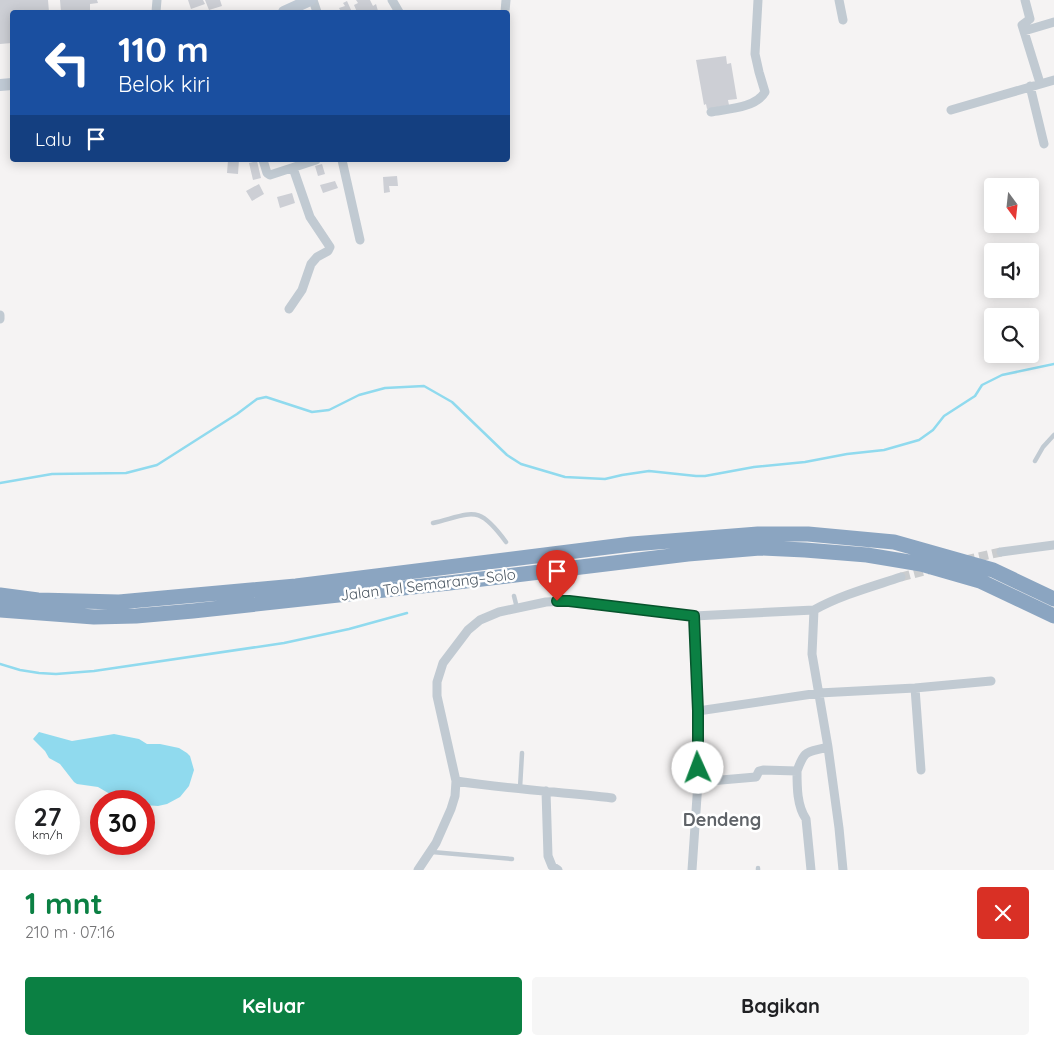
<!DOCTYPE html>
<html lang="id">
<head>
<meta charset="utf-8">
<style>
	:root { --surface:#fff; --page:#f6f6f6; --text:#202124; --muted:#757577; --accent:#0b8043 }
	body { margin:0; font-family:Quicksand,sans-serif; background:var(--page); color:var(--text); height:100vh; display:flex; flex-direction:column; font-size:19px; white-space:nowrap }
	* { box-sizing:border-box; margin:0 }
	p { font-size:16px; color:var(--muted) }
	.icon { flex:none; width:28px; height:28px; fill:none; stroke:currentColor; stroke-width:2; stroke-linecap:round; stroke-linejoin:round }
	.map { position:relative; height:870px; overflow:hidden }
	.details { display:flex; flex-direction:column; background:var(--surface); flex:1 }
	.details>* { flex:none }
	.guide { position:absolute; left:10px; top:10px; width:500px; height:152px; border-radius:5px; box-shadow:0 2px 12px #0003; background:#1a4fa0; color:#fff; overflow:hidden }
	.needle { width:32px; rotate:165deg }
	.buttons { position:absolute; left:984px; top:178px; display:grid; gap:10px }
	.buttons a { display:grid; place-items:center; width:55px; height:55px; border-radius:5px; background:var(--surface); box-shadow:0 2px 12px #0003; font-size:25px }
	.speed { position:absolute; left:15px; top:790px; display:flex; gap:10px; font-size:25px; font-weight:700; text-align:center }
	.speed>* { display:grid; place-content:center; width:65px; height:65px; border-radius:50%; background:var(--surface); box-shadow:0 2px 12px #0003; line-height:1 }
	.speed small { font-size:12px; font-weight:400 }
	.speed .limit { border:8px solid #d22; background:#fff; color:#111 }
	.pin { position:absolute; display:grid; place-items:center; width:42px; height:42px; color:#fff; margin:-51px -21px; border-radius:50% 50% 50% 0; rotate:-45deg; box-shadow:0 0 5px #0007 }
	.pin .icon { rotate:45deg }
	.me { position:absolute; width:55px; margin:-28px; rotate:358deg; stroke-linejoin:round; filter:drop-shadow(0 0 4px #0008) }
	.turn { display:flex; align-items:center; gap:18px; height:105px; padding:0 25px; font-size:22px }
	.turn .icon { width:65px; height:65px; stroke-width:2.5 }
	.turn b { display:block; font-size:35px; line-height:42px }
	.then { display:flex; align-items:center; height:48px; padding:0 25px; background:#0003; gap:10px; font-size:19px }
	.round { display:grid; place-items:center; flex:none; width:52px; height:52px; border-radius:5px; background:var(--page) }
	.overview { display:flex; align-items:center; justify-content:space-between; height:85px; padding:0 25px }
	h1 { font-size:30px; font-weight:700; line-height:38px; color:var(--accent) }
	.primary-button { display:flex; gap:10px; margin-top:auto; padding:10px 25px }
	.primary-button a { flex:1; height:58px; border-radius:5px; background:var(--accent); color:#fff; font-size:20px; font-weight:700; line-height:58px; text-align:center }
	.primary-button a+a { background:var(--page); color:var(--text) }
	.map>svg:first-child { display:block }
	.water { fill:#90daee }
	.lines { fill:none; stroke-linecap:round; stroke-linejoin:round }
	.stream { stroke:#90daee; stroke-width:2.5 }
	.building { fill:#cdcfd5 }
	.street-tunnel { stroke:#caccce; stroke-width:9; stroke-dasharray:9 4.5; stroke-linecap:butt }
	.lane { stroke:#c1cad2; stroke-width:4.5 }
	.street { stroke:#c1cad2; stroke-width:9 }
	.secondary { stroke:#c1cbd6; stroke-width:12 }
	.highway { stroke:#8ba5c1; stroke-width:15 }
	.route-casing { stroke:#07532c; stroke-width:12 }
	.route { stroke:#0b8043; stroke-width:9 }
	.labels { text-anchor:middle; stroke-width:5; stroke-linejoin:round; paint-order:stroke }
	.street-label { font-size:15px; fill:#4a5661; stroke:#fff }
	.quarter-label { font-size:18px; font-weight:bold; fill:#5f6368; stroke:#fff }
</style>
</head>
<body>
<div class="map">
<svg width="1054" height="870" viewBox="0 0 1054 870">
	<rect width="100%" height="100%" fill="#f5f3f3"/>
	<path class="water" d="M39,732l33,9 42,-7 25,5 8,5h13l19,4 8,5 3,3 4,14 -5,16 -9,11 -13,7 -9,2 -14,-1v-4l-28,-1 -6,-6 -12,-7 -21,-3 -3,-2 -14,-18 -11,-6 -4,-7 -12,-12z"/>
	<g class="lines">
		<path class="stream" d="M0,483l52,-9 74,-1 31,-8 80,-51 20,-15 9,-2 46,15 17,-2 30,-15 26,-7 39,-2 28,16 55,53 14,9 44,13 40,2 17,-4 27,-4 47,5h9l49,-9 51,-5 42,-8 37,-4 35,-10 14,-10 11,-14 31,-20 7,-11 20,-10 52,-11
			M0,664l20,6 19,3 17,1 38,-3 190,-28 65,-14 58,-16"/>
	</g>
	<path class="building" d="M0,0h48l1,12h-37v12h-2l2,19 -12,1z
		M60,0h37l1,3 -8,1v8h-29z
		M188,0h15l2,4 -14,5z
		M205,0h15l2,6 -13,4z
		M356,0h14l3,6 3,-2 2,7 -21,1 -3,-7 4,-2z
		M347,1l5,11h-11l-2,-4 6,-2 -2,-3z
		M726,56l1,8 4,-1 6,36 -9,1 1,5 -22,4 -1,-5 -2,1 -8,-45z
		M228,160h11l-1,14 -11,-1z
		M257,161l4,17 -8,2 -4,-17z
		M322,164l3,10 -7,2 -3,-10z
		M397,176l1,10h-9l1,6 -6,1 -1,-16z
		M335,181l3,7 -15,5 -3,-8z
		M259,184l5,10 -12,7 -6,-10z
		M292,193l3,10 -15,5 -3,-11z"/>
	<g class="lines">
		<path class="street-tunnel" d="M966,560l35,-8
			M901,577l31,-8"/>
		<path class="lane" d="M1035,461l8,-14 11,-12
			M433,523c41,-10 45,-19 73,19
			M514,596l3,12
			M520,788l2,-35
			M432,852l80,7
			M758,870v-2"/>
		<path class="street" d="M313,0l4,12
			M392,0l7,12
			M839,0l4,20
			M1025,0l5,19 -8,6 18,58
			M156,12l1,-12
			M505,12l1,-12
			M1024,31l30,-9
			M1030,86l14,58
			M951,110l103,-30
			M711,112c16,-3 45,-4 54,-20l-6,-20 -4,-18 3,-54
			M263,160l4,13 3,2 46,-15
			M342,160l18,80
			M289,309l13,-19 9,-26 6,-7 11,-6 2,-4 -20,-30 -17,-49
			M0,315v4
			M1001,552l53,-7
			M915,688l6,82
			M698,711l121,-18 96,-5 76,-7
			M797,771c8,-22 9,-18 31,-24
			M456,781c52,8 104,11 156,17
			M698,782l58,-5 3,-6 4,-1 34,1c0,16 0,35 9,48l5,51
			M546,791l2,65 4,10 6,4
			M418,870l18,-27 15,-34 4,-13 1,-15 -19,-85v-14l6,-19 25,-33 12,-10 19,-8 47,-10 23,-1 125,15
			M692,870l6,-88v-71l-4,-95 120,-6
			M843,870l-4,-42 -11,-81 -16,-93 2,-44c27,-15 57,-23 87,-33"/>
		<path class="secondary" d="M284,12l26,-12
			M0,85l12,-1"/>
		<path class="highway" d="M0,595l38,5 81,2 177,-16 336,-42 126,-10h50l86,8 99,28 61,29
			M0,610l94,7 42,-1 57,-5 256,-28 239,-29 72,-6 45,2 62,5 54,9 59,17 74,35"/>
	</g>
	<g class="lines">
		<g class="route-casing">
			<path id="route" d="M557,601h12l125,15 4,95v57"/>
		</g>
		<use href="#route" class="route"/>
	</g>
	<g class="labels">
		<g class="street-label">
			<text transform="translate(428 585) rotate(-7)" y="5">Jalan Tol Semarang–Solo</text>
		</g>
		<g class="quarter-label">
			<text x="722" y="826">Dendeng</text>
		</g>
	</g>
</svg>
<div class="buttons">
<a><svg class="needle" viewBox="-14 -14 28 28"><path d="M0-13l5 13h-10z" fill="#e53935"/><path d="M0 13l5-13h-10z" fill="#757577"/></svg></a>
<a><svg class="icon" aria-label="sound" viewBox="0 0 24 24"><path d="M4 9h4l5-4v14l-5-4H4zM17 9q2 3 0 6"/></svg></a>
<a><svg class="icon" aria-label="search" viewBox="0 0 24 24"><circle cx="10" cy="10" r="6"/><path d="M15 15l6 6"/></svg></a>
</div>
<div class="speed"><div>27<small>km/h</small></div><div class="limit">30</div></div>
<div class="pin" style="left:557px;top:601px;background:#d93025"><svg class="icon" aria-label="arrive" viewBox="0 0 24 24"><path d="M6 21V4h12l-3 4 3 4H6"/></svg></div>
<svg class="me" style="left:698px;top:768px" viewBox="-20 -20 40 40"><circle r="19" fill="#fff"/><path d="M0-13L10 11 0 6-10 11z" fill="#0b8043"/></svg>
<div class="guide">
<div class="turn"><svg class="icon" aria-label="left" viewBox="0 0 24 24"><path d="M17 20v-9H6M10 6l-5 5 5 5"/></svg><div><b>110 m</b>Belok kiri</div></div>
<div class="then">Lalu<svg class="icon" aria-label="arrive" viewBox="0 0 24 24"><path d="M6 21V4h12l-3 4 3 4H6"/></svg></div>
</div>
</div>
<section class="details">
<div class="overview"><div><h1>1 mnt</h1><p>210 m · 07:16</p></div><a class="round" style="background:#d93025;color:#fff"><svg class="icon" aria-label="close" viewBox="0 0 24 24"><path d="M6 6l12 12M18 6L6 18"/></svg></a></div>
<div class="primary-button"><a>Keluar</a><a>Bagikan</a></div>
</section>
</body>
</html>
